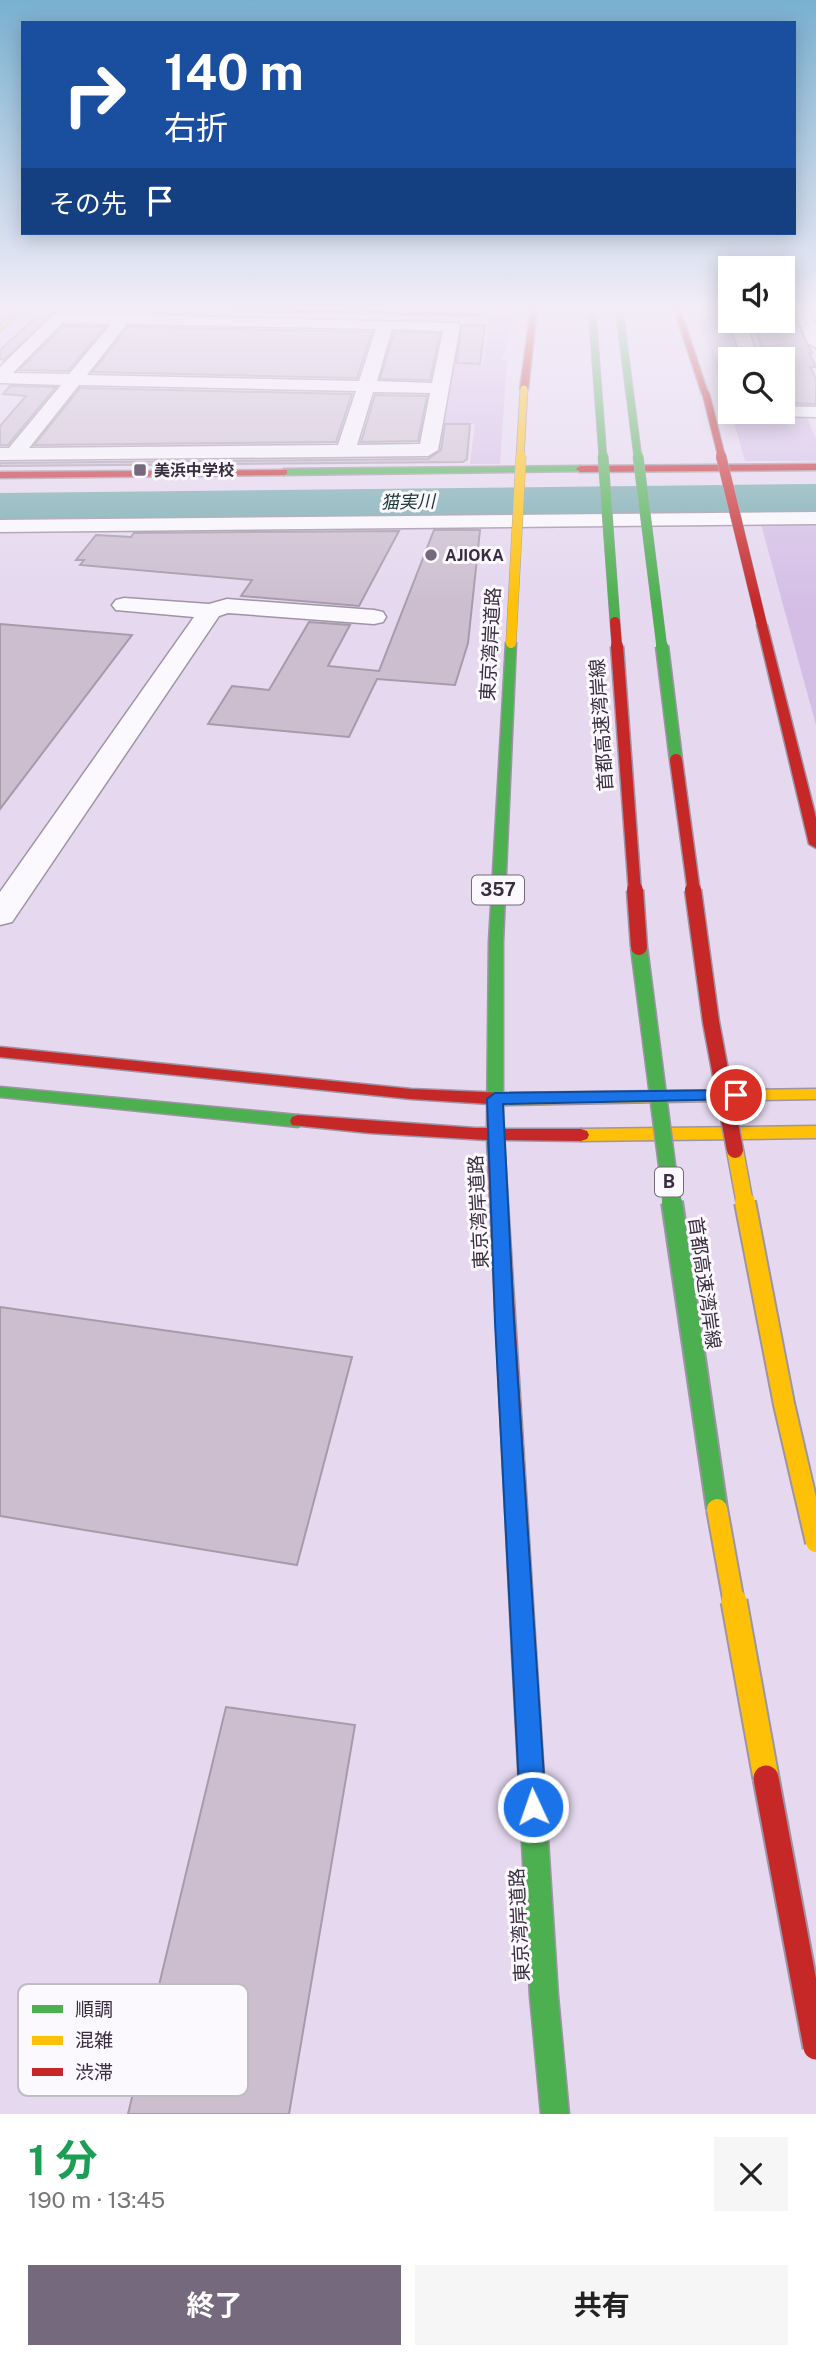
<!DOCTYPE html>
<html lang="ja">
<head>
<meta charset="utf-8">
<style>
	:root { --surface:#fff; --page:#f6f6f6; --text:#222; --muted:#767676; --accent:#756a7d }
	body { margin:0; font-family:"Public Sans","Noto Sans JP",sans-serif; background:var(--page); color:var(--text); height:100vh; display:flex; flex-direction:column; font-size:26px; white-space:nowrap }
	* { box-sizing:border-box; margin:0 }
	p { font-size:23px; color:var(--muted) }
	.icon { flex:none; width:38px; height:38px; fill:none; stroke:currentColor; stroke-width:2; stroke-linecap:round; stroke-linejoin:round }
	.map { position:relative; height:2114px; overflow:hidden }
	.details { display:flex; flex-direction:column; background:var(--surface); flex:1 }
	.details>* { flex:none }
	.top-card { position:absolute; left:21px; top:21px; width:775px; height:214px; border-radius:0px; box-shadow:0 4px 18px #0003; background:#1a4fa0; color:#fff; overflow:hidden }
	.controls { position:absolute; left:718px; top:256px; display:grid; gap:14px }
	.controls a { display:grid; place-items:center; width:77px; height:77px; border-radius:0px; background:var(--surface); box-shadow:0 4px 18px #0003; font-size:35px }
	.pin { position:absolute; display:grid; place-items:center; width:60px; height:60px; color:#fff; margin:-30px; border:4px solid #fff; border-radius:50%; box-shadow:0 2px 7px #0007 }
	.me { position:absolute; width:77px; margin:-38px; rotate:357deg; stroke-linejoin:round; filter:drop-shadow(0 0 5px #0008) }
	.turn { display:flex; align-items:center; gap:24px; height:147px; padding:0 28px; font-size:32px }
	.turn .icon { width:91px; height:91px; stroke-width:2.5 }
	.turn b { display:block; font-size:49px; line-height:60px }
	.then { display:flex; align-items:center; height:66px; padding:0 28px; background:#0003; gap:14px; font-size:26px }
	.round { display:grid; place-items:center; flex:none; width:74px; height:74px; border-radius:0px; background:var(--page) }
	.head { display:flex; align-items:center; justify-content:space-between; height:119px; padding:0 28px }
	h1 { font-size:42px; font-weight:700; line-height:52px; color:#1e9e55 }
	.cta { display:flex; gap:14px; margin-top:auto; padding:14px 28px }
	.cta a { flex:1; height:80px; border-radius:0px; background:var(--accent); color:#fff; font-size:28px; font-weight:700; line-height:80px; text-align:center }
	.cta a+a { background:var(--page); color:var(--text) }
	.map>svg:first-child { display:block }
	.green { fill:#d4bee6 }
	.water { fill:#72aaad }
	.building { fill:#ccbecf; stroke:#a79aab; stroke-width:2 }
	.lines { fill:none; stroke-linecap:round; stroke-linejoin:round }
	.street-casing { stroke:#9e94a5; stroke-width:3 }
	.fast-casing { stroke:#9e94a5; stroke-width:3 }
	.slow-casing { stroke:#9e94a5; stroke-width:3 }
	.jam-casing { stroke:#9e94a5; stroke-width:3 }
	.street { fill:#fbf9fd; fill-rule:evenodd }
	.fast { fill:#4caf50; fill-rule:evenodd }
	.slow { fill:#ffc107; fill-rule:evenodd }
	.jam { fill:#c62828; fill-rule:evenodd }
	.fast-bridge-far4-casing { stroke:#9e94a5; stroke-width:9; stroke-linecap:butt }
	.fast-bridge-far3-casing { stroke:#9e94a5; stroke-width:11; stroke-linecap:butt }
	.fast-bridge-far2-casing { stroke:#9e94a5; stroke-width:15; stroke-linecap:butt }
	.fast-bridge-far1-casing { stroke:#9e94a5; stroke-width:19; stroke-linecap:butt }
	.fast-bridge-casing { stroke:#9e94a5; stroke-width:24; stroke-linecap:butt }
	.slow-bridge-far4-casing { stroke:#9e94a5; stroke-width:9; stroke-linecap:butt }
	.slow-bridge-far3-casing { stroke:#9e94a5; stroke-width:11; stroke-linecap:butt }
	.slow-bridge-far2-casing { stroke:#9e94a5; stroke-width:19; stroke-linecap:butt }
	.slow-bridge-far1-casing { stroke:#9e94a5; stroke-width:24; stroke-linecap:butt }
	.slow-bridge-casing { stroke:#9e94a5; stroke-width:29; stroke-linecap:butt }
	.jam-bridge-far4-casing { stroke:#9e94a5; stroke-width:9; stroke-linecap:butt }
	.jam-bridge-far3-casing { stroke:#9e94a5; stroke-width:11; stroke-linecap:butt }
	.jam-bridge-far2-casing { stroke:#9e94a5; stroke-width:15; stroke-linecap:butt }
	.jam-bridge-far1-casing { stroke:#9e94a5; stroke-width:19; stroke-linecap:butt }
	.jam-bridge-casing { stroke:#9e94a5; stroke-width:29; stroke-linecap:butt }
	.fast-bridge-far4 { stroke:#4caf50; stroke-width:7 }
	.fast-bridge-far3 { stroke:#4caf50; stroke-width:10 }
	.fast-bridge-far2 { stroke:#4caf50; stroke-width:12 }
	.fast-bridge-far1 { stroke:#4caf50; stroke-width:16 }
	.fast-bridge { stroke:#4caf50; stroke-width:20 }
	.slow-bridge-far4 { stroke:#ffc107; stroke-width:7 }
	.slow-bridge-far3 { stroke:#ffc107; stroke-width:10 }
	.slow-bridge-far2 { stroke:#ffc107; stroke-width:16 }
	.slow-bridge-far1 { stroke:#ffc107; stroke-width:20 }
	.slow-bridge { stroke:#ffc107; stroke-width:25 }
	.jam-bridge-far4 { stroke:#c62828; stroke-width:7 }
	.jam-bridge-far3 { stroke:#c62828; stroke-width:10 }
	.jam-bridge-far2 { stroke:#c62828; stroke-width:12 }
	.jam-bridge-far1 { stroke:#c62828; stroke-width:16 }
	.jam-bridge { stroke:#c62828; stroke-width:25 }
	.route { fill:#1a73e8; stroke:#114b97; stroke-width:2 }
	.poi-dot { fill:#756a7d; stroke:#fbf9fd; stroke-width:2.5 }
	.labels { text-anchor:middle; stroke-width:6; stroke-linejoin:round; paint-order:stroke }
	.far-poi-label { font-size:16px; font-weight:bold; fill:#382e3f; stroke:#fbf9fd; text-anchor:start }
	.far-water-label { font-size:18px; font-style:italic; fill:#193533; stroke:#fbf9fd }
	.shield { fill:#fbf9fd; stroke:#726b78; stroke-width:2 }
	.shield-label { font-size:18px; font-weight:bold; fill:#382e3f }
	.street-label { font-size:19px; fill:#382e3f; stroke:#fbf9fd }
	.key { fill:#fbf9fd; stroke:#c0bcc4; stroke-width:2 }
	.key-label { font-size:19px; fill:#382e3f }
</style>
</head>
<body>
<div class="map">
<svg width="816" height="2114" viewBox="0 0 816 2114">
	<rect width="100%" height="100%" fill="#e5d8ef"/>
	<path class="green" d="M435,309h76l2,11 -11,40h5l-7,104h-30l5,-40 -36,-1 12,-59 32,1 8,-54z
		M700,309h28l11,50h-9v48l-29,-81z
		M731,411l75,4 10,24v22h-71z
		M760,521h56v204z"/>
	<path class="water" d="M816,484v30l-816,8v-29z"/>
	<path class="building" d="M45,309l146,3 3,2 -137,-3 -53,49 -4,-1v-9z
		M752,320h44l16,33h-3l7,14h-6l6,12v25l-34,-1v-44h-16z
		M462,325h23l-5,39 -24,-1z
		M63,326l42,1 -37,44 -49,-1z
		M128,327l244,5 -15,46 -265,-6z
		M394,332l46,1 -10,47 -50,-1z
		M10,386l46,1 -48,58h-8v-19l26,-30 -23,-2z
		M80,388l272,6 -16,48 -302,3z
		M375,395l52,1 -9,45 -57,1z
		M445,424h25l-3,35 -4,3 -463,4v-3l428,-4 13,-9z
		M434,530h46l-12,113 -13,42 -78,-6 -28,58 -141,-13 24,-38 37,4 40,-68 41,3 -22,41 51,5z
		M399,531l-40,75 -118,-10 11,-16 -172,-15 4,-5h-8l20,-25 35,2 3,-4z
		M0,624l132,11 -132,174z
		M0,1307l352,50 -55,208 -297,-49z
		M226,1707l129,18 -66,389h-161z"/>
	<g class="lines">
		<g class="street-casing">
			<path id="street" d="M794,309h15l7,16v23l-8,-5z
				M58,313l400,10 2,3 -22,124 -10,6 -428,4v-12h9l52,-63 -61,-2v-16l53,-52zM62,323l49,1 -42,50 -56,-1zM127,324l249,5 -17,52 -272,-6zM392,329l51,2 -11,52 -55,-2zM79,385l277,6 -18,54 -309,3zM373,392l57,1 -10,51 -63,1z
				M729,320h16l13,39h-16z
				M782,406l34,1v10l-40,-1 -9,-5h15z
				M816,512v12l-816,8v-12z
				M124,598l85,6 18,-5 147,11 9,2 3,5 -3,5 -9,2 -146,-11 -9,3 -207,306 -12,3v-33l194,-275 -78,-7 -4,-5 4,-5z"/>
		</g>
		<g class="fast-casing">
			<path id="fast" d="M580,466l3,1v4l-299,4 -4,-3 4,-3z
				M511,640l5,3 -13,299v186l-8,6 -8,-6 2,-186 17,-299z
				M0,1087l298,28 8,6 -8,6 -298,-30z
				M524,1641l8,3 4,8 22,344 11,118h-28l-11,-118 -18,-344 4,-8z"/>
		</g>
		<g class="slow-casing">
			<path id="slow" d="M17,309h6l-23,22v-6z
				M816,1089v10l-310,6 -8,-6 8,-6z
				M816,1126v12l-235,3 -6,-2 -2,-4 2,-4 6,-2z"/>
		</g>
		<g class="jam-casing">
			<path id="jam" d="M196,309h92l192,5 -3,2z
				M531,309h6l-9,80 -4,2 -4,-2z
				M674,309h6l29,87 -7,-2z
				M816,464v6l-236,2 -4,-3 4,-3z
				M287,470v4l-3,1 -284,3v-6z
				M762,622l5,3 49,193v30l-7,-4 -52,-219z
				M0,1047l411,42 95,4 8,6 -8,6 -95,-6 -411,-42z
				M298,1115l177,13h12l2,-4h12l2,5h78l6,2 2,4 -2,4 -6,2 -77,-1 32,512 -4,8 -8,3 -8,-3 -4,-8 -25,-512 -118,-7 -77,-8 -2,-4 2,-4z"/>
		</g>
		<use href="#street" class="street"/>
		<use href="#fast" class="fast"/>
		<use href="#slow" class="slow"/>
		<use href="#jam" class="jam"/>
		<g class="fast-bridge-far4-casing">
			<path id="fast-bridge-far4" d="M592,309l11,149
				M619,309l19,149"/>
		</g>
		<g class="fast-bridge-far3-casing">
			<path id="fast-bridge-far3" d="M603,456l12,166
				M638,456l24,192"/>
		</g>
		<g class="fast-bridge-far2-casing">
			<path id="fast-bridge-far2" d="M662,646l14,114"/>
		</g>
		<g class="fast-bridge-far1-casing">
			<path id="fast-bridge-far1" d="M639,947l33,257"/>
		</g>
		<g class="fast-bridge-casing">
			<path id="fast-bridge" d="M672,1202l45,307"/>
		</g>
		<g class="slow-bridge-far4-casing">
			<path id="slow-bridge-far4" d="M520,458l4,-69"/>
		</g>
		<g class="slow-bridge-far3-casing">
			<path id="slow-bridge-far3" d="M511,643l10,-187"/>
		</g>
		<g class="slow-bridge-far2-casing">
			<path id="slow-bridge-far2" d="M735,1150l10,54"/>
		</g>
		<g class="slow-bridge-far1-casing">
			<path id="slow-bridge-far1" d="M745,1202l39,202 32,138
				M717,1509l17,94"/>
		</g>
		<g class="slow-bridge-casing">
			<path id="slow-bridge" d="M734,1601l32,177"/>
		</g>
		<g class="jam-bridge-far4-casing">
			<path id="jam-bridge-far4" d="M706,394l16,64"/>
		</g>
		<g class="jam-bridge-far3-casing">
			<path id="jam-bridge-far3" d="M721,456l41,169
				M615,622l2,26"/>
		</g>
		<g class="jam-bridge-far2-casing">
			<path id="jam-bridge-far2" d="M617,646l18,246
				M676,760l18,132"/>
		</g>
		<g class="jam-bridge-far1-casing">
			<path id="jam-bridge-far1" d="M635,890l4,57
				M693,890l18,132 24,128"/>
		</g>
		<g class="jam-bridge-casing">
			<path id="jam-bridge" d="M766,1778l50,269"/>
		</g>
		<use href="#fast-bridge-far4" class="fast-bridge-far4"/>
		<use href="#fast-bridge-far3" class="fast-bridge-far3"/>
		<use href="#fast-bridge-far2" class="fast-bridge-far2"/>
		<use href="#fast-bridge-far1" class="fast-bridge-far1"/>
		<use href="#fast-bridge" class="fast-bridge"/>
		<use href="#slow-bridge-far4" class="slow-bridge-far4"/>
		<use href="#slow-bridge-far3" class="slow-bridge-far3"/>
		<use href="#slow-bridge-far2" class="slow-bridge-far2"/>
		<use href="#slow-bridge-far1" class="slow-bridge-far1"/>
		<use href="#slow-bridge" class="slow-bridge"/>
		<use href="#jam-bridge-far4" class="jam-bridge-far4"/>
		<use href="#jam-bridge-far3" class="jam-bridge-far3"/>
		<use href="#jam-bridge-far2" class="jam-bridge-far2"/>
		<use href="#jam-bridge-far1" class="jam-bridge-far1"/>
		<use href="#jam-bridge" class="jam-bridge"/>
	</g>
	<linearGradient id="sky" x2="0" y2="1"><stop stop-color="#79b0d0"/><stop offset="0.51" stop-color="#f3edf8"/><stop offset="1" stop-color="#f3edf8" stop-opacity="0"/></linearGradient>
	<rect width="816" height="605" fill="url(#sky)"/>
	<path class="route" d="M736,1090l5,1 3,4 -3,4 -238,5 11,218 32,485 -4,9 -9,4 -9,-4 -4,-9 -25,-485 -8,-223 8,-6z"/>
	<g class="poi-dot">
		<rect x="133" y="463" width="14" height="14" rx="3.5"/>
		<circle cx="431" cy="555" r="7"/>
	</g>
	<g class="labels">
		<g class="far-poi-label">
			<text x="154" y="476">美浜中学校</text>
			<text x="445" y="561">AJIOKA</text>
		</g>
		<g class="far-water-label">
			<text transform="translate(408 502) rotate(-1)" y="6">猫実川</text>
		</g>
		<g class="shield">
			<rect x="472" y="875.5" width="52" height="29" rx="5"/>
			<rect x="655" y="1167.5" width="28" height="29" rx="5"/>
		</g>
		<g class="shield-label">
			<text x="498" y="896">357</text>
			<text x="669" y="1188">B</text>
		</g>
		<g class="street-label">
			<text transform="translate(490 644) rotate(-87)" y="7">東京湾岸道路</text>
			<text transform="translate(601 725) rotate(-94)" y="7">首都高速湾岸線</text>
			<text transform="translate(478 1212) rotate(-93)" y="7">東京湾岸道路</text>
			<text transform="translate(705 1283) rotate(82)" y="7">首都高速湾岸線</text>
			<text transform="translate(519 1925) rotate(-93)" y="7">東京湾岸道路</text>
		</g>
	</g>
	<rect x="18" y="1984" width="230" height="112" rx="10" class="key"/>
	<rect x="32" y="2005" width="31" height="8" fill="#4caf50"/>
	<rect x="32" y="2036" width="31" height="9" fill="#ffc107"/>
	<rect x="32" y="2068" width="31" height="8" fill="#c62828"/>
	<g class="key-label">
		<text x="75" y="2016">順調</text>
		<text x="75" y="2047">混雑</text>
		<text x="75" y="2079">渋滞</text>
	</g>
</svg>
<div class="controls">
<a><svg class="icon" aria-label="sound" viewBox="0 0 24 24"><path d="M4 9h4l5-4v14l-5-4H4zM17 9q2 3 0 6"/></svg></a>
<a><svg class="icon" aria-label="search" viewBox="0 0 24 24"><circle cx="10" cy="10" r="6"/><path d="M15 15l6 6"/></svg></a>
</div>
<div class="pin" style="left:736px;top:1095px;background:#d93025"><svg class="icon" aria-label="arrive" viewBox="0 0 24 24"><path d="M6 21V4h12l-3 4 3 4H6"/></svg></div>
<svg class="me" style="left:533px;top:1807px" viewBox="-20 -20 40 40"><circle r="17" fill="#1a73e8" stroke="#fff" stroke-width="3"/><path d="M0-11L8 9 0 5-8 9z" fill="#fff"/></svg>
<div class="top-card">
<div class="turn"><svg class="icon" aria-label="right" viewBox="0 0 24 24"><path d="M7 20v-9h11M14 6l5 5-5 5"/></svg><div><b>140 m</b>右折</div></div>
<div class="then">その先<svg class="icon" aria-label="arrive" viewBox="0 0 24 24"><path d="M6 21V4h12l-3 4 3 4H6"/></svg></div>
</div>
</div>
<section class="details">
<div class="head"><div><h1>1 分</h1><p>190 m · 13:45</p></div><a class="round"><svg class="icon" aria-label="close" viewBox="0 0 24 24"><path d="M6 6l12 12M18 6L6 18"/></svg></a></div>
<div class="cta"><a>終了</a><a>共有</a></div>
</section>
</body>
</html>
